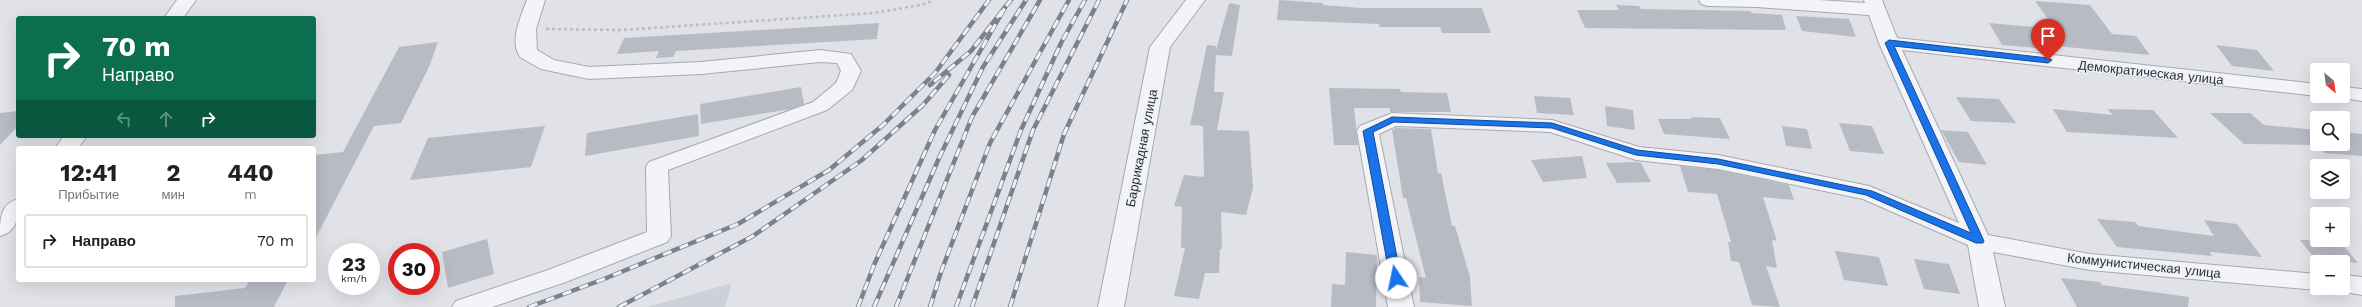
<!DOCTYPE html>
<html lang="ru">
<head>
<meta charset="utf-8">
<style>
	:root { --surface:#fff; --page:#f6f6f6; --text:#202124; --muted:#757577; --line:#e0e0e0 }
	body { margin:0; font-family:"Work Sans",sans-serif; background:var(--page); color:var(--text); height:100vh; display:flex; flex-direction:column; font-size:15px; white-space:nowrap }
	* { box-sizing:border-box; margin:0 }
	p { font-size:13px; color:var(--muted) }
	.icon { flex:none; width:22px; height:22px; fill:none; stroke:currentColor; stroke-width:2; stroke-linecap:round; stroke-linejoin:round }
	.map { position:relative; flex:1; overflow:hidden }
	.side { position:absolute; left:16px; top:146px; width:300px; height:136px; display:flex; flex-direction:column; background:var(--surface); border-radius:4px; box-shadow:0 4px 16px #0002 }
	.side>* { flex:none }
	.top-card { position:absolute; left:16px; top:16px; width:300px; height:122px; border-radius:4px; box-shadow:0 4px 16px #0002; background:#0b6e4f; color:#fff; overflow:hidden }
	.needle { width:26px; rotate:151deg }
	.fabs { position:absolute; left:2310px; top:63px; display:grid; gap:8px }
	.fabs a { display:grid; place-items:center; width:40px; height:40px; border-radius:4px; background:var(--surface); box-shadow:0 4px 16px #0002; font-size:20px }
	.speed { position:absolute; left:328px; top:243px; display:flex; gap:8px; font-size:20px; font-weight:700; text-align:center }
	.speed>* { display:grid; place-content:center; width:52px; height:52px; border-radius:50%; background:var(--surface); box-shadow:0 4px 16px #0002; line-height:1 }
	.speed small { font-size:10px; font-weight:400 }
	.speed .limit { border:6px solid #d22; background:#fff; color:#111 }
	.pin { position:absolute; display:grid; place-items:center; width:34px; height:34px; color:#fff; margin:-41px -17px; border-radius:50% 50% 50% 0; rotate:-45deg; box-shadow:0 0 4px #0007 }
	.pin .icon { rotate:45deg }
	.me { position:absolute; width:44px; margin:-22px; rotate:349deg; stroke-linejoin:round; filter:drop-shadow(0 0 3px #0008) }
	.turn { display:flex; align-items:center; gap:14px; height:84px; padding:0 20px; font-size:18px }
	.turn .icon { width:52px; height:52px; stroke-width:2.5 }
	.turn b { display:block; font-size:28px; line-height:34px }
	.lanes { display:flex; align-items:center; height:38px; padding:0 20px; background:#0003; justify-content:center; gap:20px; direction:ltr }
	.lanes .off { opacity:.35 }
	.eta { display:flex; justify-content:space-evenly; align-items:center; height:68px; text-align:center }
	.eta b { font-size:24px; font-weight:700; line-height:28px }
	ul { padding:0; list-style:none }
	li { display:flex; align-items:center; gap:12px; height:54px; margin:0 8px 6px; padding:0 12px; border:2px solid var(--line); border-radius:4px }
	li div { flex:1 }
	li b { display:block; font-size:15px }
	li em { font-style:normal }
	.map>svg:first-child { display:block }
	.built { fill:#cfd1da }
	.building { fill:#b8bbc4 }
	.lines { fill:none; stroke-linecap:round; stroke-linejoin:round }
	.minor-casing { stroke:#a6a9b2; stroke-width:2 }
	.path { stroke:#bbbdc3; stroke-width:2.5; stroke-dasharray:3 3; stroke-linecap:butt }
	.minor { fill:#f3f4f7; fill-rule:evenodd }
	.rail-casing { stroke:#7b8190; stroke-width:4.5 }
	.rail { stroke:#f0f1f6; stroke-width:3; stroke-dasharray:9; stroke-linecap:butt }
	.route { fill:#1a73e8; stroke:#114b97 }
	.labels { text-anchor:middle; stroke-width:3; stroke-linejoin:round; paint-order:stroke }
	.street-label { font-size:13px; fill:#2a2f3e; stroke:#f0f1f6 }
</style>
</head>
<body>
<div class="map">
<svg width="2362" height="307" viewBox="0 0 2362 307">
	<rect width="100%" height="100%" fill="#e0e2e8"/>
	<path class="built" d="M732,283l-7,24h-78z"/>
	<path class="building" d="M1279,0l44,3v2l38,3h121l9,25h-49l-2,-6h-61v-3l-102,-4z
		M2035,1l55,4 22,29 24,2 14,19 -94,-9 3,4 -57,-5 -13,-22 66,6z
		M1229,3l11,2 -8,51 -16,-1 -2,37h10l-7,38 32,1 4,57 -7,27 -25,-3 1,37h-2l-1,24h-14l-6,26 -25,-3 11,-48h-4l1,-41 -8,-1 10,-31 20,2 -1,-51 -13,-1 17,-80 9,1v4z
		M1616,5l23,1 2,3 109,2 2,2 30,2 4,15 -201,-2 -8,-18h42z
		M1796,16l53,3 7,18 -54,-6z
		M879,23l-2,16 -201,12 -3,6 -17,1 3,-7 -42,3 7,-16z
		M438,42l-9,25 -28,56 -27,3 -60,115v-86l29,-3 56,-105z
		M2216,45l41,5 17,21 -42,-5z
		M801,87l3,17 -13,5 -90,15 -1,-20z
		M1329,88l71,1 1,3 46,1 4,19h-61v-4h-36l4,37h-24z
		M1534,96l36,2 4,17 -37,-2z
		M1956,97l43,2 17,24 -45,-2z
		M1605,106l28,4 2,20 -28,-4z
		M2053,109l60,6 -6,-6 46,1 25,28 -111,-6z
		M18,111v15l-18,19v-32z
		M2210,113h40l14,12 53,5v14h26v-12l19,2v22l-37,-3 -8,-8 -73,-1z
		M698,114l1,22 -114,20 2,-23z
		M1691,117l29,1 10,21 -66,-5 -6,-15h34z
		M1839,123l33,3 12,28 -34,-3z
		M545,126l-14,41 -121,13 18,-42z
		M1782,126l25,3 5,20 -26,-3z
		M1396,128l35,1 7,44h3l11,53h3l15,51 2,29 -52,-4 -1,-25 7,1 -20,-80h-3l-11,-68z
		M1941,130l27,2 19,33 -28,-3z
		M1582,156l5,22 -44,4 -12,-22z
		M1636,162l5,1 10,19 -34,1 -11,-20z
		M1680,166l38,4 71,15 5,15 -31,-3 14,44 -5,-1 5,28 -11,-2 14,41 -28,-2 -13,-43 -8,-1 -3,-19h3l-14,-48 -29,-2z
		M2097,219l38,3 3,4 76,10 -10,-16 33,4 25,33 -52,-5 2,4 -95,-9z
		M487,239l7,35 -46,14 -6,-36z
		M2300,240h39l19,23 -43,-4z
		M1835,251l44,6 9,29 -44,-6z
		M1346,252l31,3 -1,52h-45l1,-23 13,1z
		M1914,259l35,5 11,30 -36,-5z
		M2061,278l39,4 2,3 87,12 -1,10h-111z
		M250,280h38l-14,27h-99v-11l70,-8z"/>
	<g class="lines">
		<g class="minor-casing">
			<path id="minor" d="M177,0h19l-13,18h-19z
				M527,0h18l-9,29 1,21 17,10 35,7 112,-5 119,-12 31,4 10,17 -9,19 -25,20 -159,60 3,66 -4,6 -101,40 -74,25h-40l4,-6 92,-31 99,-38 -1,-65 3,-5 164,-60 23,-19 5,-12 -4,-8 -17,-1 -119,12 -112,5 -48,-10 -21,-12c-11,-16 1,-41 7,-57z
				M1186,0h19l-35,47 -46,260h-26l52,-260z
				M1699,0h120l46,3 -1,-3h18l15,38 420,46v12l-415,-46 86,185 102,19 227,20v14h9l-9,2 -227,-20 -97,-18 12,55h-26l-11,-62 -105,-46 -145,-30 -82,-9 -86,-28 -154,-6 -17,8 35,173h-26l-31,-176 3,-5 32,-13 160,7 87,27 79,8 151,31 90,37 -80,-180 -10,-28 -112,-8 -49,-1 -7,-2z
				M2343,87l19,2v12l-26,-4 -1,-1h8z
				M64,136h23l-9,12h-23z
				M18,199c0,16 1,32 -18,37 0,-17 0,-32 18,-37z
				M2343,275l19,2v18l-28,-5 -1,-2h10z"/>
		</g>
		<path class="path" d="M546,29l75,1 253,-17 52,-9 7,-4"/>
		<use href="#minor" class="minor"/>
		<g class="rail-casing">
			<path id="rail" d="M1006,6l5,-6
				M529,307l75,-28 134,-55 91,-54 54,-45 52,-52 54,-73
				M619,307l134,-71 109,-76 61,-55 26,-30
				M858,307l16,-42 61,-135 71,-124 -35,45 -41,34
				M874,307l65,-149 44,-91 43,-67
				M896,307l76,-190 68,-117
				M930,307l11,-35 49,-129 79,-143
				M956,307l65,-177 40,-87 24,-43
				M972,307l61,-177 66,-130
				M1010,307l54,-173 63,-134"/>
		</g>
		<use href="#rail" class="rail"/>
	</g>
	<path class="route" d="M1889,40l159,18 4,2 -4,3 -154,-17 90,195 -1,2h-7l-110,-48 -148,-31 -82,-9 -84,-27 -158,-6 -21,10 28,146 -5,3 -6,-3 -27,-147 29,-14 160,6 85,27 81,9 154,32 99,42 -86,-190z"/>
	<g class="labels">
		<g class="street-label">
			<text transform="translate(2151 72) rotate(6)" y="5">Демократическая улица</text>
			<text transform="translate(1141 148) rotate(-79)" y="5">Баррикадная улица</text>
			<text transform="translate(2144 265) rotate(6)" y="5">Коммунистическая улица</text>
		</g>
	</g>
</svg>
<div class="fabs">
<a><svg class="needle" viewBox="-14 -14 28 28"><path d="M0-13l5 13h-10z" fill="#e53935"/><path d="M0 13l5-13h-10z" fill="#757577"/></svg></a>
<a><svg class="icon" aria-label="search" viewBox="0 0 24 24"><circle cx="10" cy="10" r="6"/><path d="M15 15l6 6"/></svg></a>
<a><svg class="icon" aria-label="layers" viewBox="0 0 24 24"><path d="M12 4l9 5-9 5-9-5zM3 14l9 5 9-5"/></svg></a>
<a>+</a>
<a>−</a>
</div>
<div class="speed"><div>23<small>km/h</small></div><div class="limit">30</div></div>
<div class="pin" style="left:2048px;top:60px;background:#d93025"><svg class="icon" aria-label="arrive" viewBox="0 0 24 24"><path d="M6 21V4h12l-3 4 3 4H6"/></svg></div>
<svg class="me" style="left:1396px;top:278px" viewBox="-20 -20 40 40"><circle r="19" fill="#fff"/><path d="M0-13L10 11 0 6-10 11z" fill="#1a73e8"/></svg>
<div class="top-card">
<div class="turn"><svg class="icon" aria-label="right" viewBox="0 0 24 24"><path d="M7 20v-9h11M14 6l5 5-5 5"/></svg><div><b>70 m</b>Направо</div></div>
<div class="lanes"><svg class="icon off" aria-label="left" viewBox="0 0 24 24"><path d="M17 20v-9H6M10 6l-5 5 5 5"/></svg><svg class="icon off" aria-label="ahead" viewBox="0 0 24 24"><path d="M12 20V5M6 11l6-6 6 6"/></svg><svg class="icon" aria-label="right" viewBox="0 0 24 24"><path d="M7 20v-9h11M14 6l5 5-5 5"/></svg></div>
</div>
<section class="side">
<div class="eta">
<div><b>12:41</b><p>Прибытие</p></div>
<div><b>2</b><p>мин</p></div>
<div><b>440</b><p>m</p></div>
</div>
<ul>
<li><svg class="icon" aria-label="right" viewBox="0 0 24 24"><path d="M7 20v-9h11M14 6l5 5-5 5"/></svg><div><b>Направо</b></div><em>70 m</em></li>
</ul>
</section>
</div>
</body>
</html>
